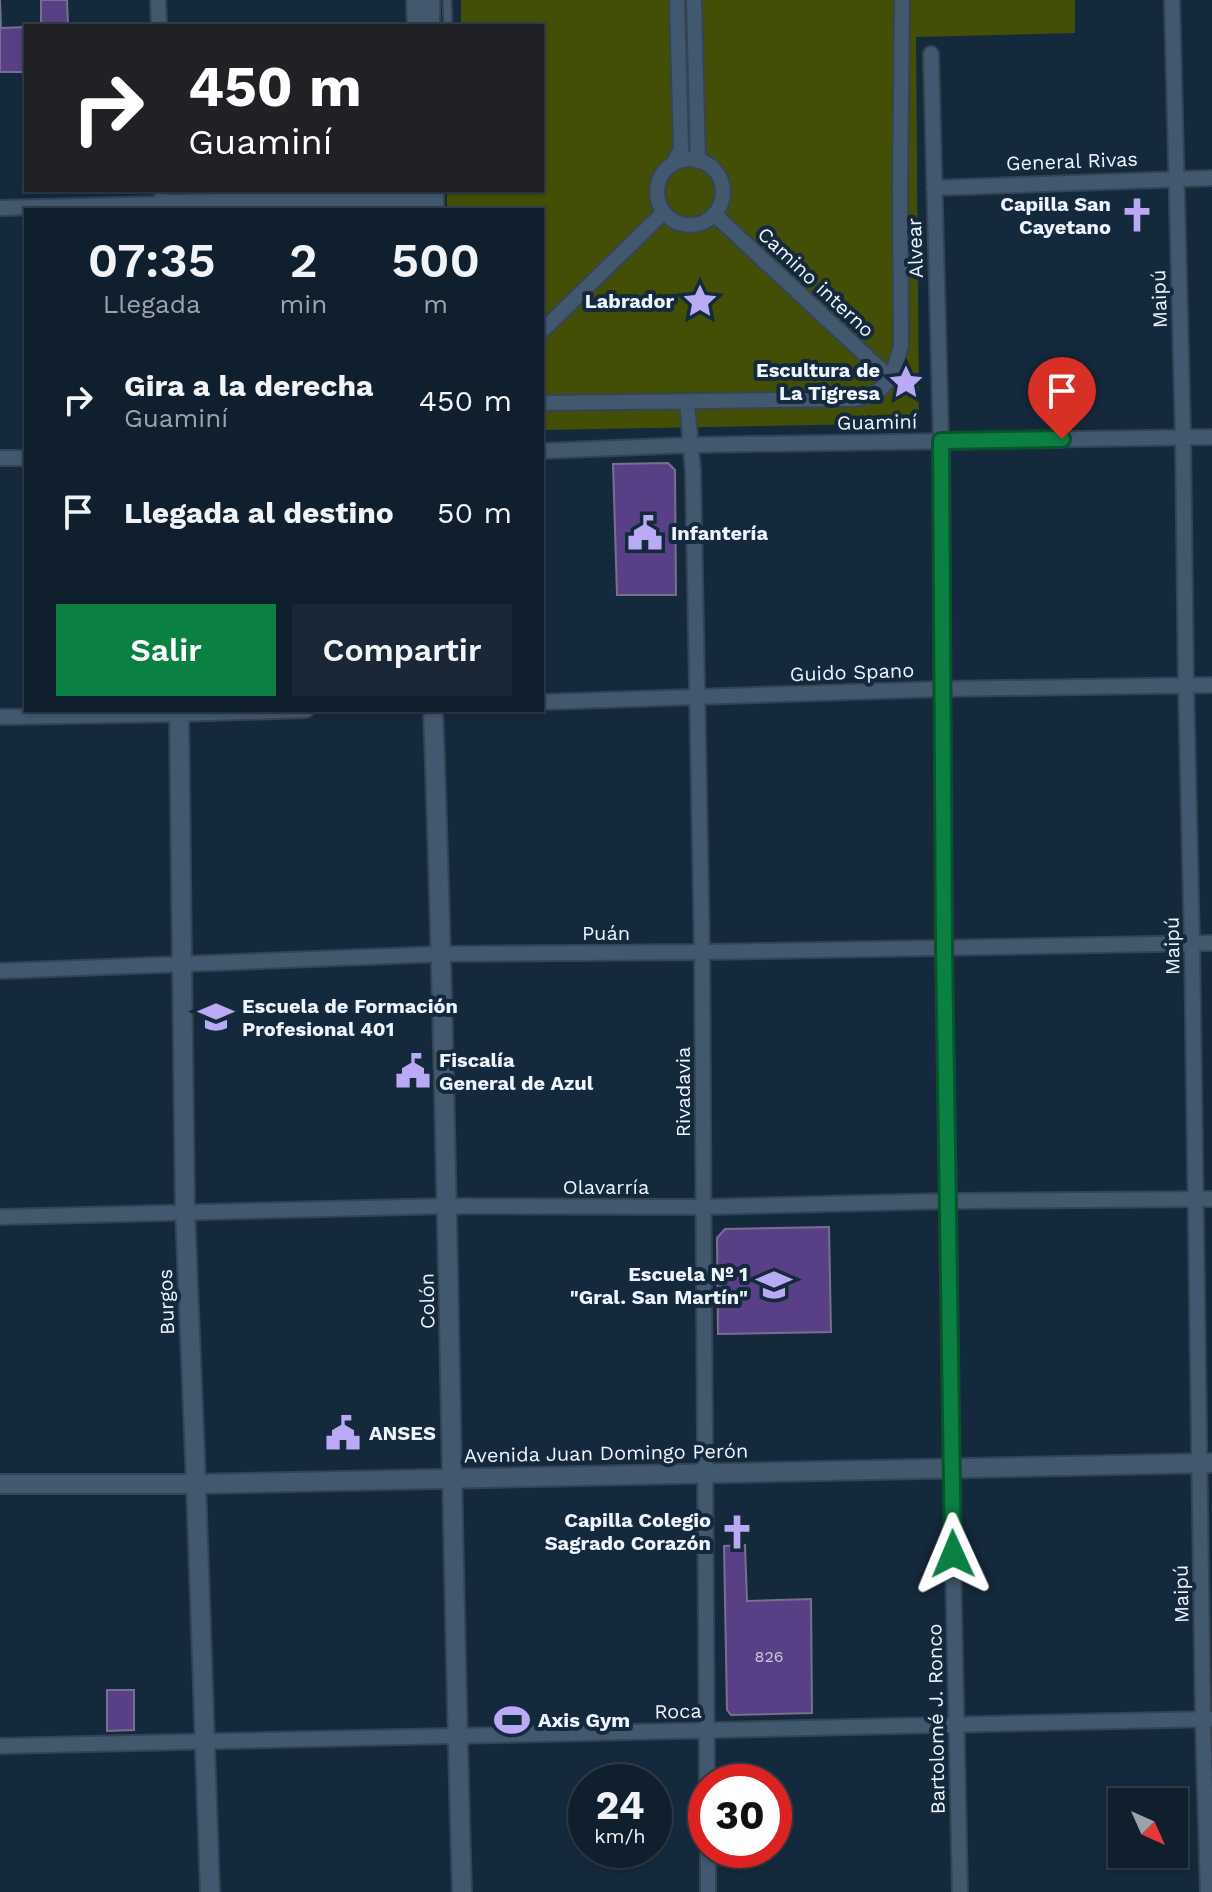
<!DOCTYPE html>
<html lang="es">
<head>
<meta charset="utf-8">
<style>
	:root { --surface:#101f2e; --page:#192736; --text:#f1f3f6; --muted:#9ca2aa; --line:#303d4a; --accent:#0b8043 }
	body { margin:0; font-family:"Work Sans",sans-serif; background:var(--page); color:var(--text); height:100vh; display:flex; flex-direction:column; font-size:30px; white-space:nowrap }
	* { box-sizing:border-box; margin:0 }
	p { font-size:26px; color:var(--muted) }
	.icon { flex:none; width:44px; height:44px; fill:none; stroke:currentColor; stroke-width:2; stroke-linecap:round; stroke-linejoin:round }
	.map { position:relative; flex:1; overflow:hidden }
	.details { position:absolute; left:24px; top:208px; width:520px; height:504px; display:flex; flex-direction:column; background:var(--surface); border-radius:0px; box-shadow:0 2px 6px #0004,0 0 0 2px var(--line) }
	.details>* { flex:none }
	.hud { position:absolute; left:24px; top:24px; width:520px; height:168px; border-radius:0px; box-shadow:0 2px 6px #0004,0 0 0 2px var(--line); background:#202124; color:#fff; overflow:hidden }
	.needle { width:52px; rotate:135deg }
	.tools { position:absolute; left:1108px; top:1788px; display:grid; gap:16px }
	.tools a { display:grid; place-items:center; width:80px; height:80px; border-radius:0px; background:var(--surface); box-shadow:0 2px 6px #0004,0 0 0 2px var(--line); font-size:40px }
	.speed { position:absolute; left:568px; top:1764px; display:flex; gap:16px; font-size:40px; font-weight:700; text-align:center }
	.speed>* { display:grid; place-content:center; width:104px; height:104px; border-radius:50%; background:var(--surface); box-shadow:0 2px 6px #0004,0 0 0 2px var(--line); line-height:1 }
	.speed small { font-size:20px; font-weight:400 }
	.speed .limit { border:12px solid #d22; background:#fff; color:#111 }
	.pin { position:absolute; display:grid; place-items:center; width:68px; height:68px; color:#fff; margin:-82px -34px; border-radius:50% 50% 50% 0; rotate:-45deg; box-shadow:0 0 8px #0007 }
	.pin .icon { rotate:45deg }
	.me { position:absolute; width:88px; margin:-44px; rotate:359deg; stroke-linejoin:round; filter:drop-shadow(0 0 6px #0008) }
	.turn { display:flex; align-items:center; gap:28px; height:168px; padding:0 32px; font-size:36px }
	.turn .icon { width:104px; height:104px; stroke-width:2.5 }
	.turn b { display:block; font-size:56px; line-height:68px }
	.eta { display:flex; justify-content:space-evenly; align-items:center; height:136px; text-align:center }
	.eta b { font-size:48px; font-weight:600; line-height:56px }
	.action { display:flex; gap:16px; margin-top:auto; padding:16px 32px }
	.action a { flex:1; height:92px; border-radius:0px; background:var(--accent); color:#fff; font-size:32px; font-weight:600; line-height:92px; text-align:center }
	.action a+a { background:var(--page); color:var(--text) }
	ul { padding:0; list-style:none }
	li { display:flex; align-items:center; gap:24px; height:112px; padding:0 32px }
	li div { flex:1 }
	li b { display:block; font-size:30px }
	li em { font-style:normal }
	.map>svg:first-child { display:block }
	.green { fill:#444f06 }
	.building { fill:#594086; stroke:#77708c; stroke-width:2 }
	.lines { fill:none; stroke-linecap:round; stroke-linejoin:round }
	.lane-casing { stroke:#354353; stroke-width:11 }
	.street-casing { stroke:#354353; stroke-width:18 }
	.secondary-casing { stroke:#354353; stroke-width:22 }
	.lane { stroke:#42586e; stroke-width:7 }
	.street { stroke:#42586e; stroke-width:14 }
	.secondary { stroke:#42586e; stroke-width:18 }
	.route-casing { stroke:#07532c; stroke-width:20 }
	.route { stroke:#0b8043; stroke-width:14 }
	.labels { text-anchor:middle; stroke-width:8; stroke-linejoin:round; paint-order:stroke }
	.number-label { font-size:16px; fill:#c8c7de }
	.street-label { font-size:20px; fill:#edf4fc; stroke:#15293d }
	.poi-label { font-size:20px; font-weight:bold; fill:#edf4fc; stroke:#15293d; text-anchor:end }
</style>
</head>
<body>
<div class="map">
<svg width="1212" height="1892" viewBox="0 0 1212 1892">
	<rect width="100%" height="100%" fill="#15293d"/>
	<path class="green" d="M461,0h614v33l-159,4 3,386 -377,7v-220h-95v-20h95v-164h-81z"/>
	<path class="building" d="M0,0l1,28 25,-1v45h-26z
		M41,0h26l1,26h-27z
		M668,463l7,7 1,125h-59l-4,-131z
		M829,1227l2,105 -113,2 -1,-96 8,-9z
		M745,1545l2,56 64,-2 1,114 -81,2 -4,-5 -3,-164z
		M107,1690h27v40l-27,1z"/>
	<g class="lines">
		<g class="lane-casing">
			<path id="lane" d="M447,0l1,26"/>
		</g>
		<g class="street-casing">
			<path id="street" d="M158,0l1,26
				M694,0l4,161
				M1172,0l11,437 3,249 6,258 11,776 5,172
				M931,54l10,387 3,506 5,254 2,267 9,424
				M657 192a33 33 0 1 1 66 0a33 33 0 1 1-66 0Z
				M673,164l8,-15 -4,-149
				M934,188l278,-10
				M0,208l162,-4v-14
				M714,214l176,164
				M542,331l122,-119
				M687,402l6,70 9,480 5,830
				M542,403l311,-4c34,-3 41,-24 48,-54l-1,-157 2,-188
				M542,451l148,-6 522,-8
				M0,458h26
				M542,702l400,-13 270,-4
				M0,717l179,-3 127,-4
				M0,971l442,-17 260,-2 510,-9
				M0,1217l447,-11 256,1 246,-6 263,-2
				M0,1746l1211,-27
				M708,1850v42"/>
		</g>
		<g class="secondary-casing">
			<path id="secondary" d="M416,0l1,26
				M430,0v26
				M162,210v-6l260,-5
				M434,210v-20
				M179,710l6,501 11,273 14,408
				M433,710c15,394 17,788 29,1182
				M0,1484h196l1016,-21"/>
		</g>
		<use href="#lane" class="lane"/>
		<use href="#street" class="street"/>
		<use href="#secondary" class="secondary"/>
	</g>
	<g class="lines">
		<g class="route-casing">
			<path id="route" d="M953,1554l-9,-607 -3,-506 121,-2"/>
		</g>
		<use href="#route" class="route"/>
	</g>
	<defs>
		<g id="church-bare" transform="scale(2.76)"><path d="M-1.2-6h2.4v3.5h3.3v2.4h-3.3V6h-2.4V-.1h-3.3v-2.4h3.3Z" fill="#baaaf6" stroke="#15293d" stroke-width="2.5" paint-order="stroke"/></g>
		<g id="sight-bare" transform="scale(2.76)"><path d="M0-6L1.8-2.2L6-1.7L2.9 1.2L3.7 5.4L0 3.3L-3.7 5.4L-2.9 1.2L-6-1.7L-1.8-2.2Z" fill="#baaaf6" stroke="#15293d" stroke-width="2.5" paint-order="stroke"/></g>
		<g id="civic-bare" transform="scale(2.76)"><path d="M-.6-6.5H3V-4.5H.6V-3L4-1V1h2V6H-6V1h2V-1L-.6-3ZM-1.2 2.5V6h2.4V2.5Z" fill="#baaaf6" stroke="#15293d" stroke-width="2.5" paint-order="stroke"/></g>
		<g id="school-bare" transform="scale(2.76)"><path d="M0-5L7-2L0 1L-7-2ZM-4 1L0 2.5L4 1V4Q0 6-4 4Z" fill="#baaaf6" stroke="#15293d" stroke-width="2.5" paint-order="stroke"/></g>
		<g id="stadium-bare" transform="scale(2.76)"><path d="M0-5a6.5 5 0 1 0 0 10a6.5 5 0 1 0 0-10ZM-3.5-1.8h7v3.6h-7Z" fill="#baaaf6" stroke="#15293d" stroke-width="2.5" paint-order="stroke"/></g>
	</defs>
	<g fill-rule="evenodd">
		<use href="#church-bare" x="1137" y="215"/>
		<use href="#sight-bare" x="700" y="301"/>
		<use href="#sight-bare" x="906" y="382"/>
		<use href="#civic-bare" x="645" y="533"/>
		<use href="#school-bare" x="216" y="1017"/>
		<use href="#civic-bare" x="413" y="1071"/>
		<use href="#school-bare" x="774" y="1285"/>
		<use href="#civic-bare" x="343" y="1433"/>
		<use href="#church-bare" x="737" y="1532"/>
		<use href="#stadium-bare" x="512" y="1720"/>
	</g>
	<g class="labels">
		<g class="number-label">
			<text x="769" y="1662">826</text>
		</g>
		<g class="street-label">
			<text transform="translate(1072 161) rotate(-2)" y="7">General Rivas</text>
			<text transform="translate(915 248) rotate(-92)" y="7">Alvear</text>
			<text transform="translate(816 282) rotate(43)" y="7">Camino interno</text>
			<text transform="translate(1159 299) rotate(-92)" y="7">Maipú</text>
			<text transform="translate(877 422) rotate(-1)" y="7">Guaminí</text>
			<text transform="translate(852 672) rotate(-2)" y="7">Guido Spano</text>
			<text x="606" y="940">Puán</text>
			<text transform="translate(1172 946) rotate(-91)" y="7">Maipú</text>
			<text transform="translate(683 1092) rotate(-90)" y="7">Rivadavia</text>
			<text x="606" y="1194">Olavarría</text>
			<text transform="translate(427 1301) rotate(-91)" y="7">Colón</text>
			<text transform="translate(166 1302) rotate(-92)" y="7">Burgos</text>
			<text transform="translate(606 1453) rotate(-1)" y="7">Avenida Juan Domingo Perón</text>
			<text transform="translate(1181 1594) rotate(-91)" y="7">Maipú</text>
			<text transform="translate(678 1711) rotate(-1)" y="7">Roca</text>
			<text transform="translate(936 1719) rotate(-91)" y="7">Bartolomé J. Ronco</text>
		</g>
		<g class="poi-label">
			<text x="1111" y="211">Capilla San<tspan x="1111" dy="23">Cayetano</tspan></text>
			<text x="674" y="308">Labrador</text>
			<text x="880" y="377">Escultura de<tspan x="880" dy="23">La Tigresa</tspan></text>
			<text x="671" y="540" text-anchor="start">Infantería</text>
			<text x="242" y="1013" text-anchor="start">Escuela de Formación<tspan x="242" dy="23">Profesional 401</tspan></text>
			<text x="439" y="1067" text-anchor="start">Fiscalía<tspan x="439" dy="23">General de Azul</tspan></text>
			<text x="748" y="1281">Escuela Nº 1<tspan x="748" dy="23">"Gral. San Martín"</tspan></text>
			<text x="369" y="1440" text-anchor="start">ANSES</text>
			<text x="711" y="1527">Capilla Colegio<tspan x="711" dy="23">Sagrado Corazón</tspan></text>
			<text x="538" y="1727" text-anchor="start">Axis Gym</text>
		</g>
	</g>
</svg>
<div class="tools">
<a><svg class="needle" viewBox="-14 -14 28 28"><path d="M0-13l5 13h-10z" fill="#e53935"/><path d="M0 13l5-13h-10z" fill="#9ca2aa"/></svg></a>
</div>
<div class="speed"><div>24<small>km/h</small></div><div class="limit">30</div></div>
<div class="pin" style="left:1062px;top:439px;background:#d93025"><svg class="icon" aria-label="arrive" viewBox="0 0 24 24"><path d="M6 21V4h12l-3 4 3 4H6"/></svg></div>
<svg class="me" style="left:953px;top:1554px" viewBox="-20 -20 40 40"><path d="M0-17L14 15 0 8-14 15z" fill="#0b8043" stroke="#fff" stroke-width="4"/></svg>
<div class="hud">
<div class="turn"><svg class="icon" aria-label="right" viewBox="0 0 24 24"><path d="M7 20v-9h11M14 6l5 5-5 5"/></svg><div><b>450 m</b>Guaminí</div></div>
</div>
<section class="details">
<div class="eta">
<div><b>07:35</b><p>Llegada</p></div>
<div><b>2</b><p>min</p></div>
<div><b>500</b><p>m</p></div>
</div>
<ul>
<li><svg class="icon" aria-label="right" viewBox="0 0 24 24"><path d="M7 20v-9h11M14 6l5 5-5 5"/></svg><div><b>Gira a la derecha</b><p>Guaminí</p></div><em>450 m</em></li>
<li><svg class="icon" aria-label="arrive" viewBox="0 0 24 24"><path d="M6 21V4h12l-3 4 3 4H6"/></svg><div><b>Llegada al destino</b></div><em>50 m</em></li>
</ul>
<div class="action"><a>Salir</a><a>Compartir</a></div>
</section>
</div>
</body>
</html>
